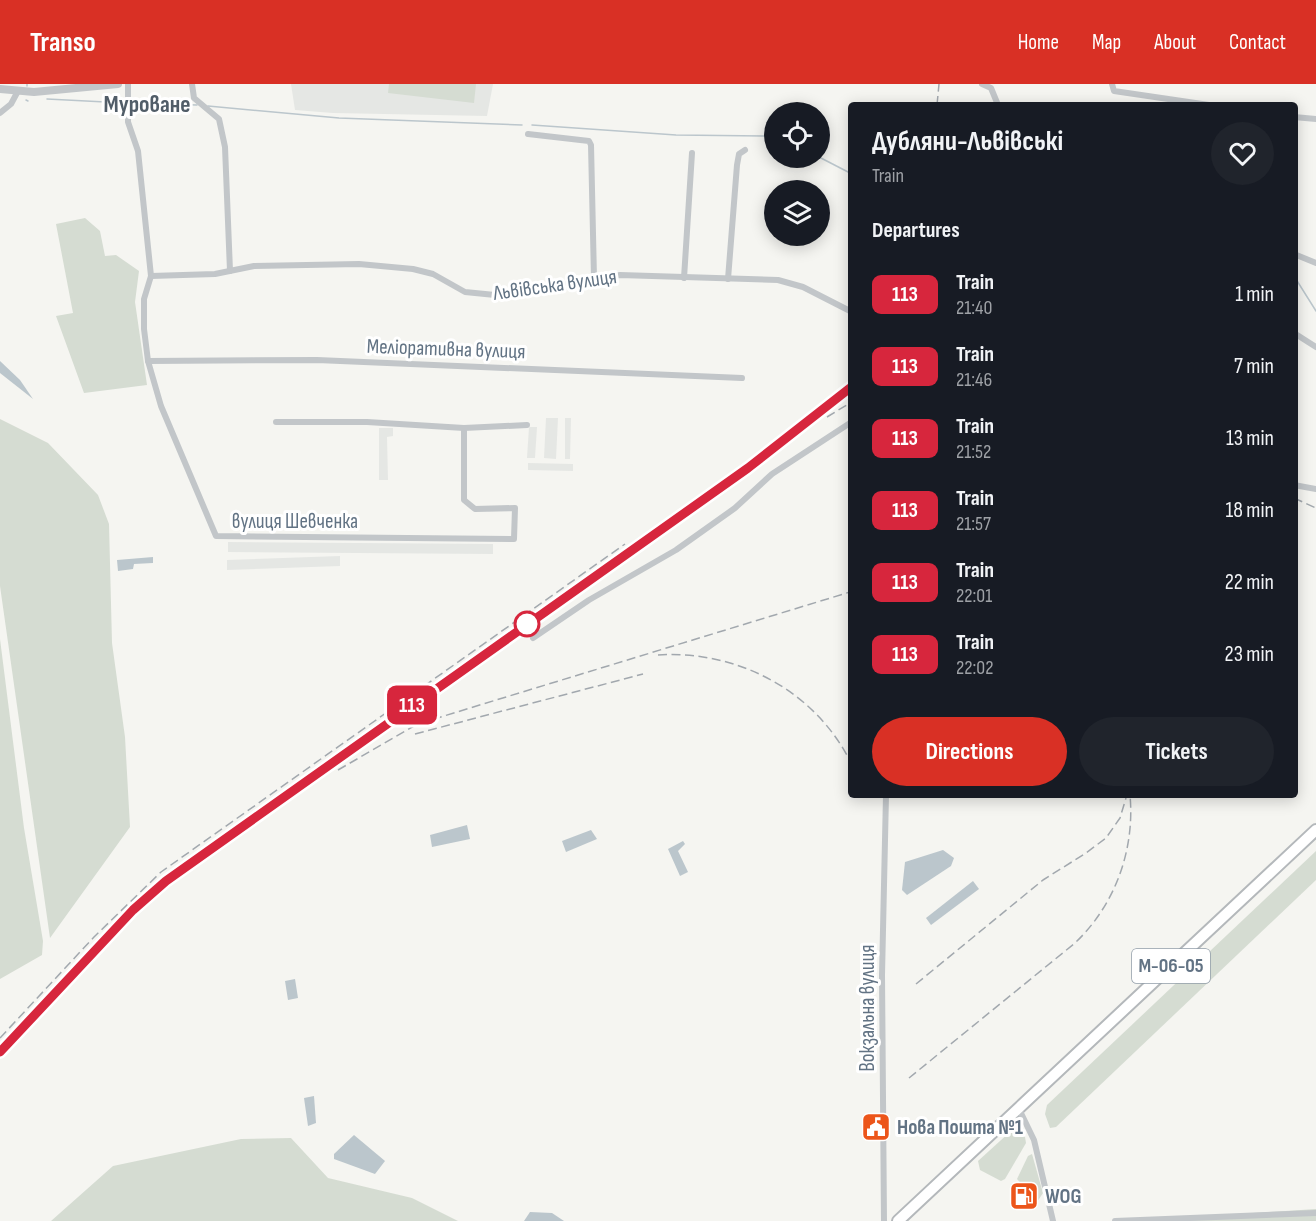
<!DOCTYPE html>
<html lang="en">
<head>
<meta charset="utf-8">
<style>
	:root { --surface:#171b24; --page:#20242c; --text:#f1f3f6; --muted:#9ea1a6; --accent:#d93025 }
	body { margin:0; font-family:"Sofia Sans Condensed",sans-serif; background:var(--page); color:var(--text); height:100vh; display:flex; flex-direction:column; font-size:22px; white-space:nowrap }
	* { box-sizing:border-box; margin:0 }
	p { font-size:20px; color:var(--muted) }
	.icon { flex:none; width:33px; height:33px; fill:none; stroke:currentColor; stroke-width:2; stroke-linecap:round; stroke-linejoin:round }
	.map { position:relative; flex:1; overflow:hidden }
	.drawer { position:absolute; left:848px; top:18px; width:450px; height:696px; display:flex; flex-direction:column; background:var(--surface); border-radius:6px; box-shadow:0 3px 15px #0003 }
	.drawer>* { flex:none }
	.badge { padding:0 12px; border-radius:9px; font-size:21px; line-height:39px }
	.fabs { position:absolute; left:764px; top:18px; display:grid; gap:12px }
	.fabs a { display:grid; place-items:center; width:66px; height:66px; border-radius:50%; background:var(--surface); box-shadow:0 3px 15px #0003; font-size:30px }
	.map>.badge { position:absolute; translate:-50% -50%; box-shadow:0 0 0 3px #fff }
	h2 { padding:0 24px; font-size:22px; line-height:54px }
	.round { display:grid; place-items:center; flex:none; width:63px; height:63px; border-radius:32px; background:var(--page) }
	.head { display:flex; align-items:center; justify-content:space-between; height:102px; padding:0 24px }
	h1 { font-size:28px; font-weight:700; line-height:45px }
	.action { display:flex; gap:12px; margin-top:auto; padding:12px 24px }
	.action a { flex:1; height:69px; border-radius:36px; background:var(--accent); color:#fff; font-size:24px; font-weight:700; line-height:69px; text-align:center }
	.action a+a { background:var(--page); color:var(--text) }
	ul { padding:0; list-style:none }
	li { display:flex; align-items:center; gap:18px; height:72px; padding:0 24px }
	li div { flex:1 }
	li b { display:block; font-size:22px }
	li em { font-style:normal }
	li .badge { min-width:66px; font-weight:700; text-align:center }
	header { display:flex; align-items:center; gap:36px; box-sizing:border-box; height:84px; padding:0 30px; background:var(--accent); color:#fff }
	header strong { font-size:28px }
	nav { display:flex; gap:33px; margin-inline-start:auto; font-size:21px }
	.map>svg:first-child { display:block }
	.built { fill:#e5e7e4 }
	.green { fill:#d5dcd2 }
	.water { fill:#bbc6cc }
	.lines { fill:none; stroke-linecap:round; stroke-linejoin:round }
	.stream { stroke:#bbc6cc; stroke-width:1.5 }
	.trunk-casing { stroke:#b4b8bb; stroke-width:14 }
	.minor { stroke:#c2c6c9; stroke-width:6 }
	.tertiary { stroke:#c2c6c9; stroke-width:8 }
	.trunk { stroke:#fff; stroke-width:10 }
	.rail { stroke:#a2a8ae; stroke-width:1.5; stroke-dasharray:9 4.5; stroke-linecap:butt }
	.line-casing { stroke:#fff; stroke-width:14 }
	.line { stroke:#d7263d; stroke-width:9 }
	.stop-dot { fill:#fff; stroke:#d7263d; stroke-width:3 }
	.labels { text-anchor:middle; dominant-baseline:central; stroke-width:6; stroke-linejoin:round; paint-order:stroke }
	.shield { fill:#fff; stroke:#919da9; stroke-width:1.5 }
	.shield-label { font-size:20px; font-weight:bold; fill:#627384 }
	.street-label { font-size:21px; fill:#627384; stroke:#fff }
	.poi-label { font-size:21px; font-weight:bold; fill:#627384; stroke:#fff; text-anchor:start }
	.quarter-label { font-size:24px; font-weight:bold; fill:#515d68; stroke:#fff }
</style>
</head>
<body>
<header>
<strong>Transo</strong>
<nav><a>Home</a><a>Map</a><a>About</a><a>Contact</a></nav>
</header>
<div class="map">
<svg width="1316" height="1137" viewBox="0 0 1316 1137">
	<rect width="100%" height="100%" fill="#f5f5f1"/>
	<g class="built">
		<polygon points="291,0 493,0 487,32 333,29 295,26"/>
		<polygon points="546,334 558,334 556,375 544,374"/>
		<polygon points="565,334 571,334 570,375 565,375"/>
		<polygon points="529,343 537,343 535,374 527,374"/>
		<polygon points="379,344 393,344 393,352 387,353 388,396 379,396"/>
		<polygon points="528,379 573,380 573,387 528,386"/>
		<polygon points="228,458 493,460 493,470 228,468"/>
		<polygon points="340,472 340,482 227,486 227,476"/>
	</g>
	<g class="green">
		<polygon points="389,0 476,0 474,19 388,9"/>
		<polygon points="85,134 100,147 105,172 116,171 139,187 135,218 147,301 84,309 56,232 73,229 56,140"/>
		<polygon points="0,335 48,359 98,411 109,440 112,559 125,653 130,743 50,854 0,502"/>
		<polygon points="0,555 24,744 43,857 42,871 0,895"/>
		<polygon points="1316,767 1316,796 1056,1043 1050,1044 1045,1030 1047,1021"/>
		<polygon points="1011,1047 1018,1047 1025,1053 1026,1059 1005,1095 1001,1097 980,1086 978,1077"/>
		<polygon points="291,1054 328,1094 412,1114 458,1137 51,1137 113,1082 241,1055"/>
		<polygon points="1032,1070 1043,1109 1037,1118 1017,1095 1028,1072"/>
		<polygon points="1316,1125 1316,1137 1125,1137"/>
	</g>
	<g class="water">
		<polygon points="0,277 20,296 33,315 0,289"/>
		<polygon points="153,473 153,479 134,480 133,485 118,487 117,476"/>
		<polygon points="467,741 470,755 432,763 430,751"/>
		<polygon points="591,746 597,755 566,768 562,757"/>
		<polygon points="683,757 685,760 678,767 688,788 680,792 668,765"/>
		<polygon points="943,766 954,774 951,782 907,811 902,806 905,778"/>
		<polygon points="973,797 979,805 931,841 926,834"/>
		<polygon points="295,895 298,914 288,916 285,897"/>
		<polygon points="314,1012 316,1039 308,1042 304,1014"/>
		<polygon points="354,1051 385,1077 375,1090 334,1075 334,1070"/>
		<polygon points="530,1128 552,1129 564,1137 524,1137"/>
	</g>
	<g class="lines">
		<g class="stream">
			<polyline points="27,2 27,0"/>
			<polyline points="47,15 125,19"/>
			<polyline points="26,16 28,17"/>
			<polyline points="130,19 197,21"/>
			<polyline points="208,22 339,34 522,41"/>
			<polyline points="532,41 676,51 774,52"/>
			<polyline points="819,73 850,89"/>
			<polyline points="1294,192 1316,227"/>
		</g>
		<g class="trunk-casing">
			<polyline id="trunk" points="898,1137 1316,746"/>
		</g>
		<g class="minor">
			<polyline points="128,0 128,38 138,67 151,192 144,215 144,245 148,277 161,322 216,452 514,455 515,424 475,425 464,416 464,344"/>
			<polyline points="192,0 194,14 219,35 225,63 230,187"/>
			<polyline points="982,0 991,4 998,21"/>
			<polyline points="1112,0 1114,7 1209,21"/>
			<polyline points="0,29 11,20 18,7"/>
			<polyline points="1294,33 1316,35"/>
			<polyline points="528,50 589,57 591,61 594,194"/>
			<polyline points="1294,170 1316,179"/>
			<polyline points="151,192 215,190 254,182 359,180 413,185 433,190 465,208 505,212 534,205 620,191 778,196 803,203 850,227"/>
			<polyline points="684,194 692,69"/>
			<polyline points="728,195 737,81 739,70 745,66"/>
			<polyline points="1294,249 1316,263"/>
			<polyline points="148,277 317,276 742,294"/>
			<polyline points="276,338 367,338 464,344 527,341"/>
			<polyline points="1294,401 1316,405"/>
			<polyline points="533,554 589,516 676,466 735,424 772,390 850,339"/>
			<polyline points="1019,1025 1034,1056 1053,1137"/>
			<polyline points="884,1137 882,891 886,711"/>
			<polyline points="1115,1137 1316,1129"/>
		</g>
		<polyline class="tertiary" points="0,5 34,8 118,0"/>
		<use href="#trunk" class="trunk"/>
		<g class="rail">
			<polyline points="937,21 939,0"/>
			<polyline points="827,333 850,319"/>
			<polyline points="1294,414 1316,424"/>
			<path d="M658 571C737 566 814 606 850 677"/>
			<polyline points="415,650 643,590"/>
			<polyline points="338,686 414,642 434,635 850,508"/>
			<polyline points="916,900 1043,796 1086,769 1106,754 1120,734 1126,714"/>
			<polyline points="0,954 94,853 161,788 625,460"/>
			<polyline points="0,968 133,826 167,797 748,384 850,304"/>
			<path d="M909 994 1075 859C1115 821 1135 766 1130 711"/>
		</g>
	</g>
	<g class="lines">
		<g class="line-casing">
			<polyline id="line" points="0,968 133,826 166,797 748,384 850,304"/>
		</g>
		<use href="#line" class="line"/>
	</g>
	<defs>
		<g id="civic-square" transform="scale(1.5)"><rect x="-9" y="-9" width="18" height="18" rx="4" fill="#ec551a" stroke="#fff"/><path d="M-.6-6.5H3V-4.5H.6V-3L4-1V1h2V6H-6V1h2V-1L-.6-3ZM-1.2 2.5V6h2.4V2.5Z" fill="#fff"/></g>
		<g id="fuel-square" transform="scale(1.5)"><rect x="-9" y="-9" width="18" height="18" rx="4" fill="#ec551a" stroke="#fff"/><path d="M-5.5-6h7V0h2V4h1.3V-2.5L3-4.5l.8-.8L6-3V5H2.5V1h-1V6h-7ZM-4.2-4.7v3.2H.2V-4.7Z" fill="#fff"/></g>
	</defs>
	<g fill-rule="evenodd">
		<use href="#civic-square" x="876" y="1043"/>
		<use href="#fuel-square" x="1024" y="1112"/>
	</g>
	<circle class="stop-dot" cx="527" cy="540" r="12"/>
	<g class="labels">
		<rect class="shield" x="1132" y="865" width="78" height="34" rx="4.5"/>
		<g class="shield-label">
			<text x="1171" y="882">М-06-05</text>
		</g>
		<g class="street-label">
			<text transform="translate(555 201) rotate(-8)">Львівська вулиця</text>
			<text transform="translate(446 265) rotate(2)">Меліоративна вулиця</text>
			<text x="295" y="437">вулиця Шевченка</text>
			<text transform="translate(867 924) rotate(-90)">Вокзальна вулиця</text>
		</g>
		<g class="poi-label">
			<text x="897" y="1043">Нова Пошта №1</text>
			<text x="1045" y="1112">WOG</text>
		</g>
		<g class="quarter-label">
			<text x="147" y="20">Муроване</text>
		</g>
	</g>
</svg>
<div class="fabs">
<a><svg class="icon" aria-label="locate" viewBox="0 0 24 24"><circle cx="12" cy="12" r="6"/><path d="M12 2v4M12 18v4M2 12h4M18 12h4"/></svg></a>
<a><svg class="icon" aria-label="layers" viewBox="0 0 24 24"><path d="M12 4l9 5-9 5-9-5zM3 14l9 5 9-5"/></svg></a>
</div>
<b class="badge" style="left:412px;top:621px;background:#d7263d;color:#fff">113</b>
<section class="drawer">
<div class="head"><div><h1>Дубляни-Львівські</h1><p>Train</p></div><a class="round"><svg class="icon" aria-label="heart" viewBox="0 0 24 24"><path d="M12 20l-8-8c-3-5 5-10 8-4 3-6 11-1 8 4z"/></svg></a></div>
<h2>Departures</h2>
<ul>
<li><span class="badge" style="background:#d7263d;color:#fff">113</span><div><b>Train</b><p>21:40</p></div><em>1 min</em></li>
<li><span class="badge" style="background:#d7263d;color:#fff">113</span><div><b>Train</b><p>21:46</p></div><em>7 min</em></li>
<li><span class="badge" style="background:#d7263d;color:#fff">113</span><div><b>Train</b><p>21:52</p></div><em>13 min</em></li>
<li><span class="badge" style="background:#d7263d;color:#fff">113</span><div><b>Train</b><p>21:57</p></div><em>18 min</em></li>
<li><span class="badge" style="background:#d7263d;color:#fff">113</span><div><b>Train</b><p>22:01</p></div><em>22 min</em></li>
<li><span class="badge" style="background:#d7263d;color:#fff">113</span><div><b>Train</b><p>22:02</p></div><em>23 min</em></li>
</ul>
<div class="action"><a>Directions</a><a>Tickets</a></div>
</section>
</div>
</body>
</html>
